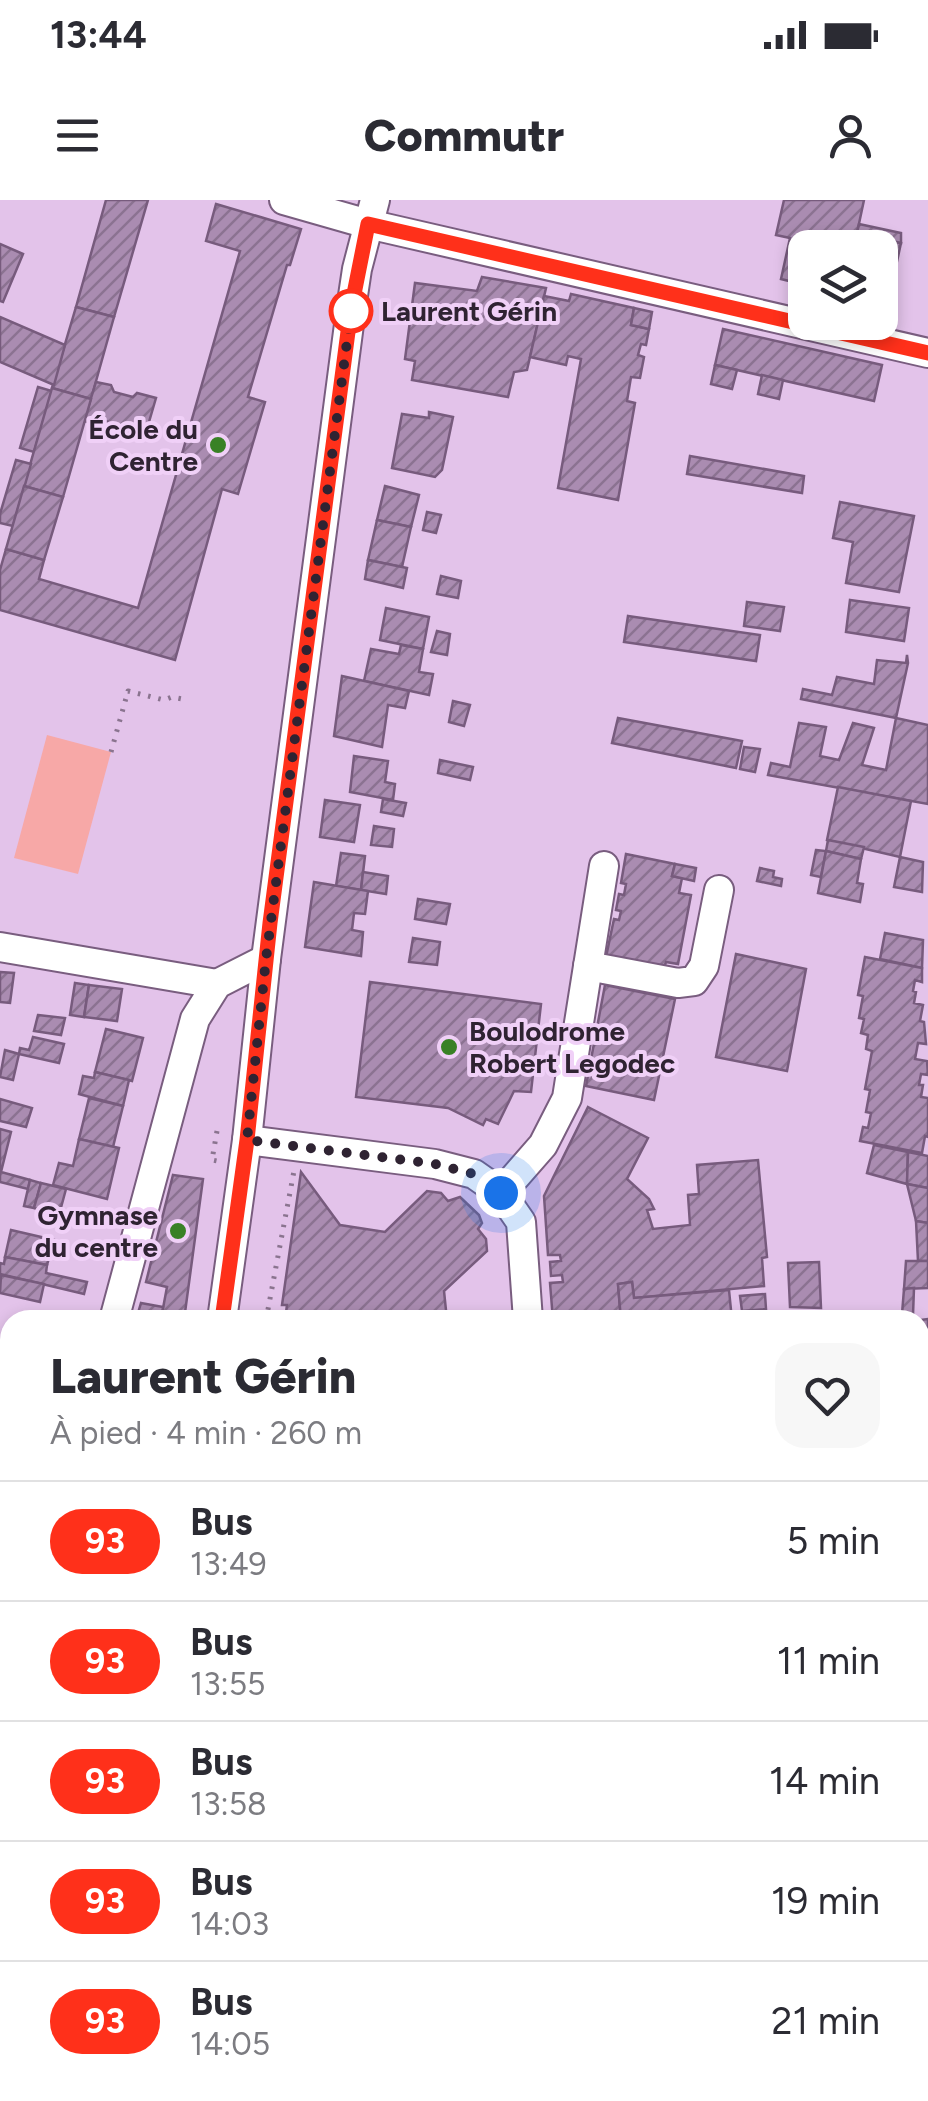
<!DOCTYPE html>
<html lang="fr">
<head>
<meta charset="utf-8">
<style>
	:root { --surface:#fff; --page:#f7f7f7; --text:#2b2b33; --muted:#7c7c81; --line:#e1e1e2 }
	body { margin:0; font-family:Figtree,sans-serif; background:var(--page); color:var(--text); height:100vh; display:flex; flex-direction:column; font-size:38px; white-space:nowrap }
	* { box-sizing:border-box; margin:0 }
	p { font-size:32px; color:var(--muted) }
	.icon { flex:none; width:55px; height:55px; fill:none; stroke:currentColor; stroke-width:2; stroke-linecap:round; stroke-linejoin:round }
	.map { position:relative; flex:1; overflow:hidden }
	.sheet { position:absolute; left:0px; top:1110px; width:930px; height:792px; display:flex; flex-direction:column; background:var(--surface); border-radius:30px 30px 0 0; box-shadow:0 5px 15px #0003 }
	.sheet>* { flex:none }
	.badge { padding:0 20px; border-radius:32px; font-size:35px; line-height:65px }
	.buttons { position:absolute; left:788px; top:30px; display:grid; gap:20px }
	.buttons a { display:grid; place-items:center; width:110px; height:110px; border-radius:20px; background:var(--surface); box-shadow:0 5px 15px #0003; font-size:50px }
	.you { position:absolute; width:50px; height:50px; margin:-25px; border:8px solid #fff; border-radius:50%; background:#1a73e8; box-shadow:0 0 0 15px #1a73e833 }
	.map>.badge { position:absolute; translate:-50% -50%; box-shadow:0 0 0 5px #fff }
	.round { display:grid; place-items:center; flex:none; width:105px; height:105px; border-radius:30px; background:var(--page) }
	.summary { display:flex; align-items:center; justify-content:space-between; height:170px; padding:0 50px }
	h1 { font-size:48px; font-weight:800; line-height:75px }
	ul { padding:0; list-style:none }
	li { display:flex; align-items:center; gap:30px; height:120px; padding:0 50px; border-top:2px solid var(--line) }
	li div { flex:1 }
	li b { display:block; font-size:38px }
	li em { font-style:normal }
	li .badge { min-width:110px; font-weight:700; text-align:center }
	.status { display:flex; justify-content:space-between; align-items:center; height:70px; padding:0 50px; background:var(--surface); direction:ltr }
	.status svg { height:28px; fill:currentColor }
	header { display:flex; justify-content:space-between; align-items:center; height:130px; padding:0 50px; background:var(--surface); font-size:45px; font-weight:800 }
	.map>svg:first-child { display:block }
	.pitch { fill:#f7a8a7 }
	.building { fill:url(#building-hatch); stroke:#775b7d; stroke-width:2.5 }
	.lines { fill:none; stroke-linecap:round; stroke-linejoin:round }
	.minor-casing { stroke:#795d7f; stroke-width:32 }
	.path { stroke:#8a748f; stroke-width:5; stroke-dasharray:2.5 8; stroke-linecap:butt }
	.minor { stroke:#fff; stroke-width:28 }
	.line-casing { stroke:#fff; stroke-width:22 }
	.line { stroke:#ff301a; stroke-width:15 }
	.walk { stroke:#2f2332; stroke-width:10; stroke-dasharray:0 18 }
	.stop-dot { fill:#fff; stroke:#ff301a; stroke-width:5 }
	.poi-dot { fill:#398126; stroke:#f0d0f7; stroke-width:4 }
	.labels { text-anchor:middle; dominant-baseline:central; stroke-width:8; stroke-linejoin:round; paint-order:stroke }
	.stop-label { font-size:28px; font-weight:bold; fill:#2f2332; stroke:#f0d0f7; text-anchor:start }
	.poi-label { font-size:28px; font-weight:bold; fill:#2f2332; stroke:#f0d0f7; text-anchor:end }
</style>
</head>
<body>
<div class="status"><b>13:44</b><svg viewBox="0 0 49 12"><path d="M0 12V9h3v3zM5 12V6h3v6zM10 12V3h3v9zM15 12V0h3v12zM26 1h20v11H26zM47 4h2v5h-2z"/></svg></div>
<header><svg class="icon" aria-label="menu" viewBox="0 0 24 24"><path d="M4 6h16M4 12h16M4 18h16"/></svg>Commutr<svg class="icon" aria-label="person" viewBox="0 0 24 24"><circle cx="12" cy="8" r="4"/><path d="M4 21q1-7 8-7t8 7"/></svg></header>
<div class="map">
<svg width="928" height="1901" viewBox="0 0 928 1901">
	<defs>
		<pattern id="building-hatch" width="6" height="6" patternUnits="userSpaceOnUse" patternTransform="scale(2.5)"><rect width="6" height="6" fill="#aa8cb1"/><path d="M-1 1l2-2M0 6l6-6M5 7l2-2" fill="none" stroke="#8b7291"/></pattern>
	</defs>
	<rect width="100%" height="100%" fill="#e3c3ea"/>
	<polygon class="pitch" points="47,535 111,552 78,674 14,658"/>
	<g class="building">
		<polygon points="106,0 148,0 114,117 76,107"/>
		<polygon points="784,0 864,0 857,33 901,43 888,103 880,101 880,48 805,48 805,93 791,90 793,82 781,79 790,38 776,35"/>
		<polygon points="216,4 301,29 290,65 287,65 248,197 265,202 238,294 222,289 175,460 0,410 0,370 6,349 44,360 39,379 138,408 240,51 206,41"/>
		<polygon points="859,24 901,33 901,43 857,33"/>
		<polygon points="0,44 23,54 3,102 0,101"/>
		<polygon points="482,77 546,88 527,170 514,172 508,197 412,180 415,161 405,159 415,83 477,91"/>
		<polygon points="571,94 634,108 631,125 649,129 646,145 641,144 638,155 644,157 640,178 631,177 627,201 635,203 618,300 558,288 581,159 568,156 566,165 530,157 544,96 569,101"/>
		<polygon points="76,107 114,117 91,199 52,188"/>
		<polygon points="634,108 652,112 649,129 631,125"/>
		<polygon points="0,117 65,145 54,185 0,162"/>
		<polygon points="723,129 882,165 874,201 715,165"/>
		<polygon points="715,165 737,170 732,189 711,184"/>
		<polygon points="762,175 783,180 779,199 758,194"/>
		<polygon points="96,182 111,185 114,192 133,197 137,193 156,198 144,239 126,234 123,226 105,221 100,226 84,221"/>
		<polygon points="38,187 52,191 34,252 20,248"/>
		<polygon points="52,188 91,199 63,297 24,286"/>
		<polygon points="429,212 453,217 442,270 435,277 392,268 402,214 429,218"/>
		<polygon points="690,256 804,276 802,293 687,274"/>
		<polygon points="16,260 31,264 13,326 0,323 0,314"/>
		<polygon points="24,286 63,297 44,360 6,349"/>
		<polygon points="385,286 419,295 411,327 377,320"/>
		<polygon points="840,302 914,316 899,392 846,383 853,342 833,338"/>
		<polygon points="427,312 441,315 436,333 423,330"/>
		<polygon points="377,320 411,327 402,367 368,360"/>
		<polygon points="368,360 407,368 403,388 365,379"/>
		<polygon points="441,376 461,381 458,398 437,394"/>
		<polygon points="850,400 909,408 904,441 846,432"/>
		<polygon points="747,402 784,407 780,431 744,426"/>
		<polygon points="386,408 429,417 423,449 380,440"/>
		<polygon points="628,416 760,435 756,461 624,442"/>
		<polygon points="437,431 450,434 447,455 431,452"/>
		<polygon points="401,445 423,449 419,472 433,474 429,495 364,481 371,449 399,454"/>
		<polygon points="907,455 908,463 896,518 801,499 803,489 832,495 837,477 874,484 877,460 906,463"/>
		<polygon points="342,476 409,491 405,508 388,505 382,547 334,536"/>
		<polygon points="453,501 470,505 464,526 449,522"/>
		<polygon points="618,518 742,541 736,568 612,543"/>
		<polygon points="896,518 928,525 928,604 768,575 771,563 790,567 799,523 826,527 820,556 839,560 853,523 874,528 862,565 886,570"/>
		<polygon points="744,547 760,549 755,572 740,569"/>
		<polygon points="354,556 388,561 385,582 395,584 393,600 350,592"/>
		<polygon points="440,560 473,567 470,580 438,573"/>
		<polygon points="838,587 911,601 900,657 827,640"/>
		<polygon points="383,599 406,603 403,616 381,612"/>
		<polygon points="325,600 360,605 354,642 320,637"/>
		<polygon points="374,626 394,629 392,647 371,645"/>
		<polygon points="828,640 864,647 861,659 826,651"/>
		<polygon points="816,650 826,651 821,677 811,675"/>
		<polygon points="826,651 861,659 857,683 863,684 860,702 818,693"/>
		<polygon points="341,653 365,656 361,690 336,686"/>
		<polygon points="626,654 675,664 672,676 682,678 679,693 691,695 678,764 666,762 664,768 606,757 614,719 619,720 621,711 616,710 619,694 624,695 626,684 621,683"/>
		<polygon points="900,657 923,662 922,692 894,687"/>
		<polygon points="675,664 696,668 694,681 672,676"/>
		<polygon points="760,668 774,671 773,677 782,679 781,686 757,681"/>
		<polygon points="363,672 388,676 386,694 361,690"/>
		<polygon points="314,682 368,691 365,714 354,713 352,730 363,732 361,756 305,747"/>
		<polygon points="418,699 450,704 446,724 415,719"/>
		<polygon points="885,733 923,740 922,768 880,759"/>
		<polygon points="413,738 440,742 437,765 409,762"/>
		<polygon points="736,754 806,769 787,871 716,857"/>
		<polygon points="865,757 922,768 922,782 915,780 913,791 916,792 914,803 923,805 920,821 924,822 926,844 918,843 915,859 927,861 928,875 921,874 919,885 923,885 921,897 928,898 928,937 925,936 922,953 860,941 863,927 868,928 871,913 866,912 870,890 865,889 872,851 866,849 868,835 861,833 864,819 859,818 863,796 858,795"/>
		<polygon points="0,772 14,773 10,803 0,802"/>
		<polygon points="370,782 541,804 531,892 514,891 498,924 486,919 483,925 448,908 356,897"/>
		<polygon points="75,783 89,785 84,817 70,815"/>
		<polygon points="89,785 122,789 117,821 84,817"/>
		<polygon points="605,785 675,799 654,900 586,886"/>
		<polygon points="38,815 65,818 61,835 34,831"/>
		<polygon points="106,829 143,838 132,881 95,872"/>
		<polygon points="33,837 64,844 59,863 19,854 20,848 29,850"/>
		<polygon points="5,850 19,854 13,880 0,877"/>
		<polygon points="95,872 129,880 123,906 79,894 83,876 94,878"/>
		<polygon points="89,898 123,906 113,947 79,939"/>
		<polygon points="0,899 32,908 26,927 0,921"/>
		<polygon points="588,907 648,938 627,979 649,999 654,1009 647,1010 653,1029 690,1025 688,995 699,994 697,965 758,960 767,1057 762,1058 764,1086 634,1098 632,1082 618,1084 621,1120 553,1120 550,1083 563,1082 562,1075 551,1076 550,1062 561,1061 560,1055 548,1055 544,996"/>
		<polygon points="0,929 11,932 1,972 30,980 28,989 0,982"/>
		<polygon points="79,939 119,948 107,999 53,985 59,963 73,966"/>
		<polygon points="874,945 908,952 907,984 867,973"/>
		<polygon points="908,952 928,956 928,988 907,984"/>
		<polygon points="301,972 340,1025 385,1032 427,991 441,993 448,1001 460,997 479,1015 482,1023 478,1029 486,1039 487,1051 444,1091 447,1120 285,1120 287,1105 282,1105"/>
		<polygon points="173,975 203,979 184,1120 136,1120 138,1113 161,1119 167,1087 146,1082"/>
		<polygon points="30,980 41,983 34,1008 24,1006"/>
		<polygon points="41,983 66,989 59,1015 34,1008"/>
		<polygon points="907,984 928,988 928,1023 916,1021"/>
		<polygon points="916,1021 928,1023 928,1061 918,1061"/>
		<polygon points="11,1030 54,1040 47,1065 5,1057"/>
		<polygon points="5,1057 47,1065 46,1073 87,1082 84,1094 0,1074 0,1063 4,1064"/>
		<polygon points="906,1061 928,1061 928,1088 904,1089"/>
		<polygon points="819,1062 821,1108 790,1107 788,1063"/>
		<polygon points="1,1075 44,1084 40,1102 0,1093"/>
		<polygon points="632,1082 634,1098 729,1090 732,1120 621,1120 618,1084"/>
		<polygon points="914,1088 913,1115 902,1114 904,1089"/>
		<polygon points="765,1094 766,1109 742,1111 740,1096"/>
		<polygon points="141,1103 163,1107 161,1119 138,1113"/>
		<polygon points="928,1119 928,1179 920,1179 920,1120"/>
		<polygon points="7,1158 10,1159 10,1193 0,1191 4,1174 0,1173 0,1160 7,1162"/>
		<polygon points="10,1434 10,1470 2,1467 0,1473 0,1445 5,1447"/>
		<polygon points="920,1463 928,1463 928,1581 920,1580"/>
		<polygon points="0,1495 10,1499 10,1546 0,1542"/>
		<polygon points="0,1599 10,1600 10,1625 6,1635 0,1633"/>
		<polygon points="920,1858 928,1858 928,1901 628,1901 629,1892 920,1892"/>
		<polygon points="351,1892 429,1892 429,1901 351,1898"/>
	</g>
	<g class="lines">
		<g class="minor-casing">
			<g id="minor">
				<polyline points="284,0 368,24 928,153"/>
				<polyline points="0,747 217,784"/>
				<polyline points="588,766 678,783 694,781 704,766 719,690"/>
				<polyline points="247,940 435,964 474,974 501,993 521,1022 528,1120"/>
				<polyline points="501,993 543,945 567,898 604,666"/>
				<polyline points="114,1120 195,819 217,784 266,759"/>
				<polyline points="222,1120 247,940 266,759 351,109 357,69 375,0"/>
				<polyline points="920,1206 928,1206"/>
				<polyline points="0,1260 10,1261"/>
				<polyline points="0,1752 10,1727"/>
			</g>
		</g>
		<g class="path">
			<polyline points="111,552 128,491 164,500 172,497 187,500"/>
			<polyline points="217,931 212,960 217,961"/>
			<polyline points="266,1120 294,971"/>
		</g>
		<use href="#minor" class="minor"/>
	</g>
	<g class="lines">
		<g class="line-casing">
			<polyline id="line" points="222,1120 247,940 270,723 351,109 368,24 928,153"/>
		</g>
		<use href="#line" class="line"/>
		<polyline class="walk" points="351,111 266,759 247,940 435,964 474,974 501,993"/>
	</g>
	<circle class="stop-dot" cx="351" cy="111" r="20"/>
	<g class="poi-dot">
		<circle cx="218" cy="245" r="10"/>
		<circle cx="449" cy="847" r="10"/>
		<circle cx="178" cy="1031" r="10"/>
	</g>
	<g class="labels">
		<g class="stop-label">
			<text x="381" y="111">Laurent Gérin</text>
		</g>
		<g class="poi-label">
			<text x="198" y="229">École du<tspan x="198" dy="32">Centre</tspan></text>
			<text x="469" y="831" text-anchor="start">Boulodrome<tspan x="469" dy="32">Robert Legodec</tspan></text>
			<text x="158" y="1015">Gymnase<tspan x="158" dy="32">du centre</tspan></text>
		</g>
	</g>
</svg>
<div class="buttons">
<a><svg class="icon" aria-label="layers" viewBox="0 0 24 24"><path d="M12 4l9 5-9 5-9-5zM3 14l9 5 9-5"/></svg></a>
</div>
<div class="you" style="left:501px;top:993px"></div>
<section class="sheet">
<div class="summary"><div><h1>Laurent Gérin</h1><p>À pied · 4 min · 260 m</p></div><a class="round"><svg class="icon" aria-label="heart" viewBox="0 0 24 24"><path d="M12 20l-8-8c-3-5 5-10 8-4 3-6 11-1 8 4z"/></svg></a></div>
<ul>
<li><span class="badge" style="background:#ff301a;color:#fff">93</span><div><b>Bus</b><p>13:49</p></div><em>5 min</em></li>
<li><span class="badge" style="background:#ff301a;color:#fff">93</span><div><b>Bus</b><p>13:55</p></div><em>11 min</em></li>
<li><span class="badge" style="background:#ff301a;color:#fff">93</span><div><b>Bus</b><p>13:58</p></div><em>14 min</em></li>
<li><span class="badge" style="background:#ff301a;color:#fff">93</span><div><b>Bus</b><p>14:03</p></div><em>19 min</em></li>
<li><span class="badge" style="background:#ff301a;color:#fff">93</span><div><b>Bus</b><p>14:05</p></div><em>21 min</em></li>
</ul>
</section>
</div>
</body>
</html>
